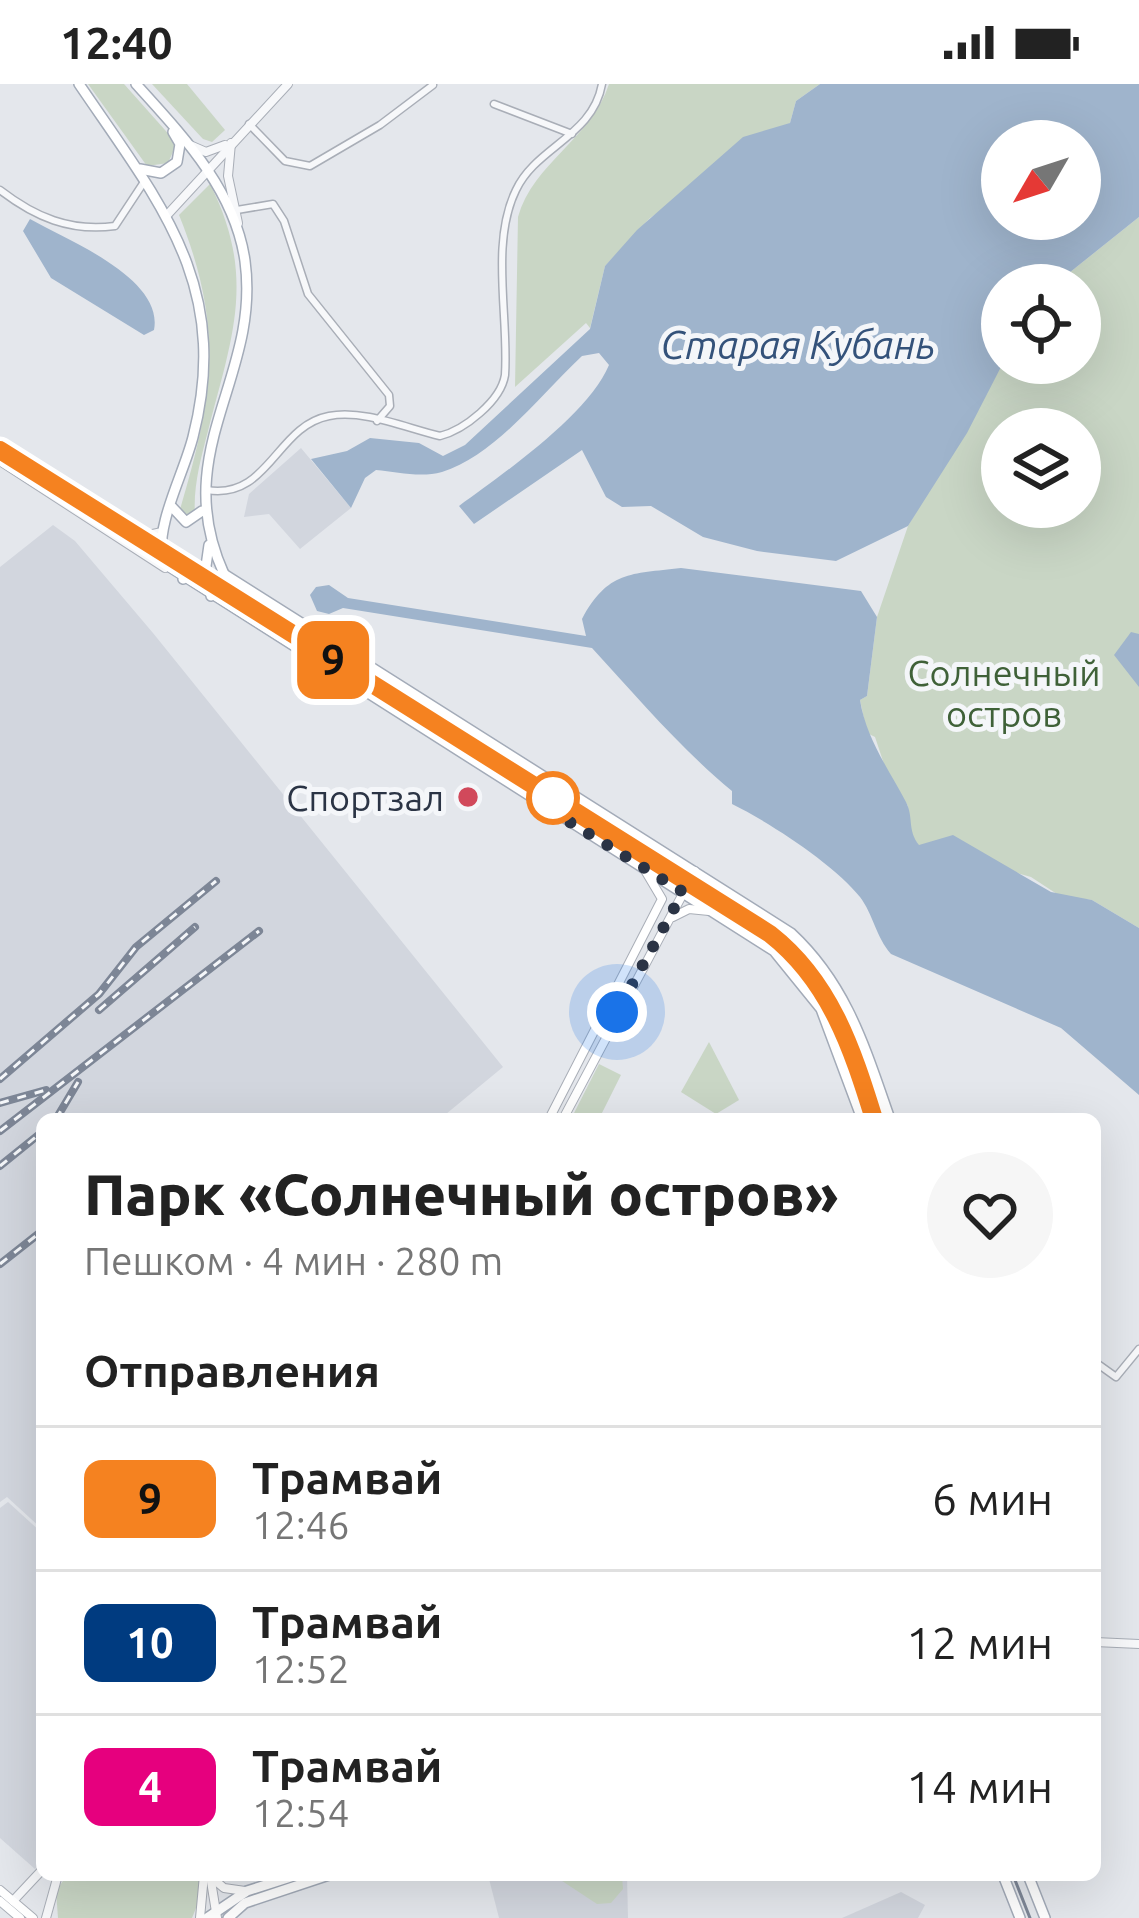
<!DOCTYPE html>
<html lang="ru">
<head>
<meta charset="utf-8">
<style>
	:root { --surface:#fff; --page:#f6f6f6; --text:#222; --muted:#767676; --line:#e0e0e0 }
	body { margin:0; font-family:Ubuntu,sans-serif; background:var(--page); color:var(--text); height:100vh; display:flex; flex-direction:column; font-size:45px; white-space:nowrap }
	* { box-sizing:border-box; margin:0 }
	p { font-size:39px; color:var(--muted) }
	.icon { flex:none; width:66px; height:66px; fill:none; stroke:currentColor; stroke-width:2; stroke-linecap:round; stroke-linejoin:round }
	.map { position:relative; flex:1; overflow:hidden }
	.sheet { position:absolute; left:36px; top:1029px; width:1065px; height:768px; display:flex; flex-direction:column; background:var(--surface); border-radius:18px; box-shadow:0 12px 48px #0002 }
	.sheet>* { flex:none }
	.badge { padding:0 24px; border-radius:18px; font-size:42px; line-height:78px }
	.needle { width:78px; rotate:231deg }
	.controls { position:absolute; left:981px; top:36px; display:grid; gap:24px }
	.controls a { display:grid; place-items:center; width:120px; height:120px; border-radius:50%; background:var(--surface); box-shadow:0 12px 48px #0002; font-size:60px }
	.you { position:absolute; width:60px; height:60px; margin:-30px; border:9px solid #fff; border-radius:50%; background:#1a73e8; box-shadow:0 0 0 18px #1a73e833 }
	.map>.badge { position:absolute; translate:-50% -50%; box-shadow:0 0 0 6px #fff }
	h2 { padding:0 48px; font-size:45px; line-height:108px }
	.round { display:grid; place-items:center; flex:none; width:126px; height:126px; border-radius:63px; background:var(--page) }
	.head { display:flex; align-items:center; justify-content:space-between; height:204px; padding:0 48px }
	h1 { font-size:57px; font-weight:800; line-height:90px }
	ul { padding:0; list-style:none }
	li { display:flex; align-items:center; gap:36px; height:144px; padding:0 48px; border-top:3px solid var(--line) }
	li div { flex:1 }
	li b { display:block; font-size:45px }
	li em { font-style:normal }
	li .badge { min-width:132px; font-weight:700; text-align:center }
	.status { display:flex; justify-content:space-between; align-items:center; height:84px; padding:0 60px; background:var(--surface); direction:ltr }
	.status svg { height:33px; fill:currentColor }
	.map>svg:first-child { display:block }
	.built { fill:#d2d6de }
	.green { fill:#c9d6c5; fill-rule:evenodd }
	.water { fill:#9fb4cc; fill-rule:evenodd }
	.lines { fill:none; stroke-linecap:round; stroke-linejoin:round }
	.minor-casing { stroke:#a9aeb7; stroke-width:9 }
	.tertiary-casing { stroke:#a9aeb7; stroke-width:10 }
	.secondary-casing { stroke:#a9aeb7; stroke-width:10 }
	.primary-casing { stroke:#a3abb8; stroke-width:12 }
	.minor { stroke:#f7f8fa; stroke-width:6 }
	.tertiary { stroke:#f7f8fa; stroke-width:8 }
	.secondary { stroke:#fff; stroke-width:8 }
	.primary { stroke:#fff; stroke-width:9 }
	.tram { stroke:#7d8696; stroke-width:3 }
	.rail-casing { stroke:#7d8696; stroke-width:8 }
	.rail { stroke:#f4f6f9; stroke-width:3; stroke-dasharray:9; stroke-linecap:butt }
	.line-casing { stroke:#fff; stroke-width:27 }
	.line { stroke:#f58220; stroke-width:18 }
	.walk { stroke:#2b3445; stroke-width:12; stroke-dasharray:0 21.6 }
	.poi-dot { fill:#d1495b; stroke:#f4f6f9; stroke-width:4.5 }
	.stop-dot { fill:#fff; stroke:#f58220; stroke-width:6 }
	.labels { text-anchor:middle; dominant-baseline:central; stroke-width:10; stroke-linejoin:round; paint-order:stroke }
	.park-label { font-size:36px; fill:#3f6138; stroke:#f4f6f9 }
	.poi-label { font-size:36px; fill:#2b3445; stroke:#f4f6f9; text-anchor:end }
	.water-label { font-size:39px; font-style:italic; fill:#34527a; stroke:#f4f6f9 }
</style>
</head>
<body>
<div class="status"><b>12:40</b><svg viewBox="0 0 49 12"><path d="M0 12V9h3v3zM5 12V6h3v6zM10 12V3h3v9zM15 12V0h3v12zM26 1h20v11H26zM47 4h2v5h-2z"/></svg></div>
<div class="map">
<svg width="1139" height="1834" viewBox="0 0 1139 1834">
	<rect width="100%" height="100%" fill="#e4e7ec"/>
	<g class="built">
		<polygon points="301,364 351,424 300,465 269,430 244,433 249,410"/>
		<polygon points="53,441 75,457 153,549 503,983 440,1035 42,1035 42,1445 7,1413 0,1418 0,483"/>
		<polygon points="8,1418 42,1449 42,1777 35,1785 0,1754 0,1424"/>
		<polygon points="488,1791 627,1791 628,1834 499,1834"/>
		<polygon points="901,1808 925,1821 918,1834 842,1834"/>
	</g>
	<g class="green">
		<polygon points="88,0 124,0 173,55 176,61 168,79 147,82"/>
		<polygon points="152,0 187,0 225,46 212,58 203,55"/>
		<path d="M609 0H820L796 17 790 39 650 134 605 182 590 244 586 239 515 303 518 133C533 79 592 54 609 0Z"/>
		<path d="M210 100C257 193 232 253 208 347 201 374 193 402 195 431L179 429C213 314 225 245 179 131Z"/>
		<path d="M1139 133V844L1092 816 1060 812 1031 793 919 762 909 748 908 722 888 692 875 653 867 649 860 616 867 612 877 533 908 442 1003 279H1080V201H1054ZM1002 345H1080V423H1002Z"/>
		<polygon points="709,958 739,1016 716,1030 681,1008"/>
		<polygon points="599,980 621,991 599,1035 571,1035"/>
		<polygon points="67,1791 199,1791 200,1814 192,1834 58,1834 56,1807"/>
		<polygon points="553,1791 622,1791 623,1805 611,1819 597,1820"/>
	</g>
	<g class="water">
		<path d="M820 0H1139V133L1054 201H1002L1003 279 967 349 908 442 836 477 757 467 703 453 651 422 622 423 606 413 582 366 474 440 459 422C504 389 588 331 609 281L599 269 582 272C542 309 495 372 442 388 421 394 397 388 376 386L365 394 351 424 311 375 347 367 370 354 419 359 443 372 465 361 590 245 605 182 637 146 743 53 790 39 796 17ZM1002 57H1080V135H1002Z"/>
		<path d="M30 135C67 156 164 194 154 246L144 251 51 194 23 147Z"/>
		<path d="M681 484 861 507 877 533 867 612 860 616C866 654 888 684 906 718 914 734 907 746 919 761L953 751 1051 808 1092 816 1139 844V1011L1061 944 891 870C876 853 873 830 860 813 835 781 769 738 732 720V707C680 664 639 615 592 564L343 524 329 530 317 527 310 511 316 503 329 501 348 514 586 552 582 535C608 487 630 490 681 484Z"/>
		<polygon points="1131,548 1139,550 1139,603 1114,571"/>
	</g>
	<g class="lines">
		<g class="minor-casing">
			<g id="minor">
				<polyline points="494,20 572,50"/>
				<polyline points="249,40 285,77 310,82 380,41 433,1"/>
				<path d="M0 106C35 133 70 148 115 142L144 98"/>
				<polyline points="237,126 273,120 284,137 308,210 389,311 390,322 377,337"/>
				<path d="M207 406C269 416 276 342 329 332 363 325 406 344 440 352 464 346 501 317 505 291 509 233 490 159 516 106 536 63 593 52 602 0"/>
				<polyline points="1095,1278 1116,1293 1139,1265"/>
			</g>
		</g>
		<g class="tertiary-casing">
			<g id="tertiary">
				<polyline points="231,59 228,92 238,139"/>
				<polyline points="190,61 206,68 225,61"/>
				<polyline points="168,130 288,0"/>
				<polyline points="0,377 165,484"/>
				<polyline points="125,456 162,448"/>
				<polyline points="1095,1558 1139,1560"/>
				<polyline points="13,1817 42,1786"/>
				<polyline points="46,1834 58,1791"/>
			</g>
		</g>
		<g class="secondary-casing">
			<g id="secondary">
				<polyline points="673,833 689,825 709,827"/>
				<polyline points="549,1035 662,815 646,788"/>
				<polyline points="563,1035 695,787"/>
				<polyline points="210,1791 217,1834"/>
				<polyline points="211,1793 224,1804 245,1807"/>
				<polyline points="0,1806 33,1834"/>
				<polyline points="0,1817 20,1834"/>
				<polyline points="200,1834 204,1791"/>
			</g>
		</g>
		<g class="primary-casing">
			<g id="primary">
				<path d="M79 0C159 118 232 201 193 353 183 392 156 438 162 478L774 867 821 925 862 1035"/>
				<path d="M136 0C182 51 235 106 245 177 261 294 168 367 224 490"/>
				<polyline points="140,85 161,89 177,78 180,60 173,48"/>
				<polyline points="172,423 186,438 202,427"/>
				<path d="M224 490 791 849C847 901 865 964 890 1035"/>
				<polyline points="183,495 206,482 209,461"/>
				<polyline points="211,512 209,494 224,490"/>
				<polyline points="1003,1791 1020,1834"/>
				<polyline points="1028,1791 1045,1834"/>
				<polyline points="207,1834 247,1807 297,1791"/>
				<polyline points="228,1834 245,1819 329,1791"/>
			</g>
		</g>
		<use href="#minor" class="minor"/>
		<use href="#tertiary" class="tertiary"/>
		<use href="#secondary" class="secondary"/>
		<use href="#primary" class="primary"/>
		<g class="tram">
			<path d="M0 362 780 853C837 901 857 967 878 1035"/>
			<polyline points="1013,1791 1030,1834"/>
		</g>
		<g class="rail-casing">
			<g id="rail">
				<polyline points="99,926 195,843"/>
				<polyline points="0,995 99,910 136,863 216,797"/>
				<polyline points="0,1019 46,1006"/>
				<polyline points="56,1035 78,998"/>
				<polyline points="0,1047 259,847"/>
				<polyline points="0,1082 42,1048"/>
				<polyline points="0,1180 42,1147"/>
			</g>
		</g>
		<use href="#rail" class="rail"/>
	</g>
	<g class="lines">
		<g class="line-casing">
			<path id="line" d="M0 366 770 850C830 897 852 964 874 1035"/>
		</g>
		<use href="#line" class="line"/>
		<polyline class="walk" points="553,714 544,722 683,808 617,928"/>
	</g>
	<circle class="poi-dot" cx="468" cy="713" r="12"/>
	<circle class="stop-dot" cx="553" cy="714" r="24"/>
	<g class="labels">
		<g class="park-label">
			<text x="1004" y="588">Солнечный<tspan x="1004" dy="41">остров</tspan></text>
		</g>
		<g class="poi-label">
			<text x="444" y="713">Спортзал</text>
		</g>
		<g class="water-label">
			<text x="798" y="260">Старая Кубань</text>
		</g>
	</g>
</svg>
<div class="controls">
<a><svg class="needle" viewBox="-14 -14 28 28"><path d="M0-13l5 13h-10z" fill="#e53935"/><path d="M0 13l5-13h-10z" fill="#767676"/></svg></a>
<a><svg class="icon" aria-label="locate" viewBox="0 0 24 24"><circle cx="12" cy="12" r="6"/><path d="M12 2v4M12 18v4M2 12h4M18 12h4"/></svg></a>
<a><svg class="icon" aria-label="layers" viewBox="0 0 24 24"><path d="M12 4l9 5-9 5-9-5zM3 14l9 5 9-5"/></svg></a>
</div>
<div class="you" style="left:617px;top:928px"></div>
<b class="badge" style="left:333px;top:576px;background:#f58220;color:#111">9</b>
<section class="sheet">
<div class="head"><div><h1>Парк «Солнечный остров»</h1><p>Пешком · 4 мин · 280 m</p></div><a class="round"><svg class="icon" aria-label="heart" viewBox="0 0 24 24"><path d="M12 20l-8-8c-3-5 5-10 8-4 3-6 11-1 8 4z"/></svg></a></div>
<h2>Отправления</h2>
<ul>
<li><span class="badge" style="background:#f58220;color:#111">9</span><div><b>Трамвай</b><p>12:46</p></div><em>6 мин</em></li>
<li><span class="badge" style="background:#003b80;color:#fff">10</span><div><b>Трамвай</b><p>12:52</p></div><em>12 мин</em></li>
<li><span class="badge" style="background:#e6007e;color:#fff">4</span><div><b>Трамвай</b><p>12:54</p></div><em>14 мин</em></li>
</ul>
</section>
</div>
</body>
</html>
